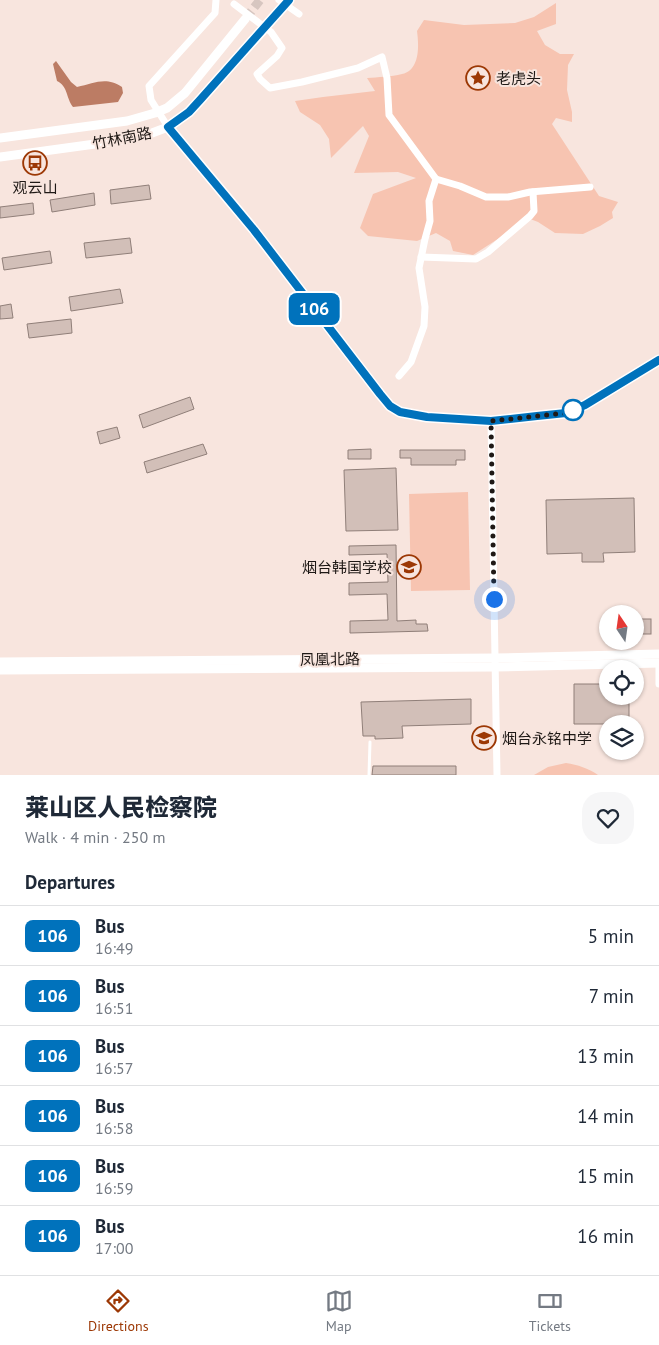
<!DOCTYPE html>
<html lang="en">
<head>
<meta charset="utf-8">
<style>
	:root { --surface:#fff; --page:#f6f6f7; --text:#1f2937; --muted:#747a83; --line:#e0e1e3; --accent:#9c3805 }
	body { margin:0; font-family:"PT Sans","Noto Sans SC",sans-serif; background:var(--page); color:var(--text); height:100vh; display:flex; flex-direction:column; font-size:19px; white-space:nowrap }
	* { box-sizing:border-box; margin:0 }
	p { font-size:16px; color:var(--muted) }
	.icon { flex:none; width:28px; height:28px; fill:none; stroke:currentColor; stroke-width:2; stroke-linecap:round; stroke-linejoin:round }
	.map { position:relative; height:775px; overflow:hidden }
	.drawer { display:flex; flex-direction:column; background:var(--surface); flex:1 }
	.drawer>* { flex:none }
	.badge { padding:0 10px; border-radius:8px; font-size:18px; line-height:32px }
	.needle { width:32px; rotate:347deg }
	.fabs { position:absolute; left:599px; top:605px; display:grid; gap:10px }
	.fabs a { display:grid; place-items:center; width:45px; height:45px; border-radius:50%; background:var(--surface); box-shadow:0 1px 4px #0004; font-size:25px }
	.you { position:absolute; width:25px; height:25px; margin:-12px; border:4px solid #fff; border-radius:50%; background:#1a73e8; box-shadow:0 0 0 8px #1a73e833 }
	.map>.badge { position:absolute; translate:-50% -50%; box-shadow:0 0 0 2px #fff }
	h2 { padding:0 25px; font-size:19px; line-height:45px }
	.round { display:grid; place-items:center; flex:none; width:52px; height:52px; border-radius:20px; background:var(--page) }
	.overview { display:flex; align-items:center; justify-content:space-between; height:85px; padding:0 25px }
	h1 { font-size:24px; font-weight:800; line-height:38px }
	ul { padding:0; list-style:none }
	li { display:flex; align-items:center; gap:15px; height:60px; padding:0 25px; border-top:1px solid var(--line) }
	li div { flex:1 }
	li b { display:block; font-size:19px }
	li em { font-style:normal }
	li .badge { min-width:55px; font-weight:700; text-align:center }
	.dock { display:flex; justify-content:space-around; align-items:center; height:70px; border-top:1px solid var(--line); background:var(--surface); font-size:14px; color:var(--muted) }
	.dock a { display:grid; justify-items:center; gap:2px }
	.dock .selected { color:var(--accent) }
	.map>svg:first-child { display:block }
	.green { fill:#f7c4b1 }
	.water { fill:#bc7c64 }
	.building { fill:#d2bfb8; stroke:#907f79 }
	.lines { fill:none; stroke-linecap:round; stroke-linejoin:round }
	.tertiary-tunnel { stroke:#d7c6c0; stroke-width:9; stroke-dasharray:9 4.5; stroke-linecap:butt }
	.service { stroke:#fff; stroke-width:3 }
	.minor { stroke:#fff; stroke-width:7 }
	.tertiary { stroke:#fff; stroke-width:9 }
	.line-casing { stroke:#fff; stroke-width:11 }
	.line { stroke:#0072bc; stroke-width:8 }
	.walk { stroke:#1f1916; stroke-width:5; stroke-dasharray:0 9 }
	.stop-dot { fill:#fff; stroke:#0072bc; stroke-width:2.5 }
	.labels { text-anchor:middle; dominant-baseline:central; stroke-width:4; stroke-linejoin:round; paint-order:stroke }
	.poi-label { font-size:15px; fill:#1f1916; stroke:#f8e5de; text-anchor:start }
	.street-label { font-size:15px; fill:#1f1916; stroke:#f8e5de }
</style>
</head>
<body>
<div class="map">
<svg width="659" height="775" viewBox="0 0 659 775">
	<rect width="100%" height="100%" fill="#f8e5de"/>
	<g class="green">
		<path d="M556 3V24L537 31 545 45 560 54H574L568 65 567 90 572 112V122L556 118 552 124 599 196 618 202 612 212 613 218 600 226 583 234 555 233 538 222 525 217 504 235 473 255 453 251 450 241 436 233 417 241 368 236 360 228 373 194 416 178 398 172 354 173 369 136 363 126 331 158 329 139 320 125 300 112 295 101 323 97 375 91 367 78C378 77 391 77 402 74 420 70 419 46 417 31L424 20 464 25 515 23 534 17Z"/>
		<polygon points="468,492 470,590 411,591 409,494"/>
		<path d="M566 763C578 765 588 768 598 775H534L548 767Z"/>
	</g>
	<path class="water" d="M56 61 71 82 77 87C94 84 105 76 122 87L123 93 118 102 73 107C66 98 68 86 57 81L53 64Z"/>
	<g class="building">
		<polygon points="149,185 151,199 111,204 110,190"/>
		<polygon points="94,193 95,205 52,212 50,200"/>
		<polygon points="33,203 34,214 0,218 0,207"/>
		<polygon points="130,238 132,253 86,258 84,243"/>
		<polygon points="50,251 52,263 4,270 2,258"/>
		<polygon points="120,289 123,303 71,311 69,297"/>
		<polygon points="11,304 13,318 0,319 0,306"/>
		<polygon points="71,319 72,333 29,338 27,324"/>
		<polygon points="190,397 194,409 143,428 139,415"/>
		<polygon points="117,427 120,438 100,444 97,432"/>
		<polygon points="203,444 207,454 147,473 144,462"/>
		<polygon points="371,449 371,459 348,459 348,450"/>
		<polygon points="400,450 465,450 465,460 456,460 456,465 411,465 411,458 400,458"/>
		<polygon points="396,468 398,530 346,531 344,470"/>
		<polygon points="634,498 635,552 603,553 604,562 582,562 582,553 547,554 546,500"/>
		<polygon points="396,545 397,621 416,620 416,624 427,624 428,631 350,633 350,621 388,620 387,594 349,595 349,583 388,582 387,554 349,555 349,546"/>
		<rect x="635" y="619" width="16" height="15"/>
		<polygon points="574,684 608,684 608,696 629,696 629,724 574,724"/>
		<polygon points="471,699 471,724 402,726 403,738 375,739 375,736 363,736 361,702"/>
		<polygon points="373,766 456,766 456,775 372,775"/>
	</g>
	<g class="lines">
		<g class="tertiary-tunnel">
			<polyline points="246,18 260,0"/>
			<polyline points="263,31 289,0"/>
		</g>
		<polyline class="service" points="369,775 370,742"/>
		<g class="minor">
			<polyline points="216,0 215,13 149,86 151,100 168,127 254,230 380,394 390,405 400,411 427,417 491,421 537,416 566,413 585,405 659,360"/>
			<polyline points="279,0 299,14"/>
			<polyline points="234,4 271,32 282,48 277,56 257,74 260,79 270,88 302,82 358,68 382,57 387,78 389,115 436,179 429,201 430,221 425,239 419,268 425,307 424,326 411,362 399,376"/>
			<polyline points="436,179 460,186 486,197 508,197 530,192 590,187"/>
			<polyline points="421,257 476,259 488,252 530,216 534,211 533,192"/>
			<polyline points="491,421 497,775"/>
			<polyline points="659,663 659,684"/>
		</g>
		<g class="tertiary">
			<polyline points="0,138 127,121 155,113 167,108 185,93 246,18"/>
			<polyline points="0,157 117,141 152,133 168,127 189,112 263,31"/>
			<polyline points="0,662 495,658 659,654"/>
			<polyline points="0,670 495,667 659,663"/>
		</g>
	</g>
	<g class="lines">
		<g class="line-casing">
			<polyline id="line" points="289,0 200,100 189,112 168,127 254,230 380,394 390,406 400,412 427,417 491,421 537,416 566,413 585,405 659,360"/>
		</g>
		<use href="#line" class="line"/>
		<polyline class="walk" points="494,599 491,421 566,413 575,409 573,410"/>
	</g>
	<defs>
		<g id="sight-ring" transform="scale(1.25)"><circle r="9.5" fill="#f8e5de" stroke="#9c3805" stroke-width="1.5"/><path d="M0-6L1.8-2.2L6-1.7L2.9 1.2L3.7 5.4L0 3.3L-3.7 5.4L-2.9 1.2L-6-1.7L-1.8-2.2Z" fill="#9c3805"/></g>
		<g id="bus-ring" transform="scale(1.25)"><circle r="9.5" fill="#f8e5de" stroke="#9c3805" stroke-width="1.5"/><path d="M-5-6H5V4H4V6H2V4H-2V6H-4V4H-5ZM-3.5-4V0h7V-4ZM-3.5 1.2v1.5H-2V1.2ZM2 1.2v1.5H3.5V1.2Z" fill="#9c3805"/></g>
		<g id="school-ring" transform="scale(1.25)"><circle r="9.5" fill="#f8e5de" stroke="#9c3805" stroke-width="1.5"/><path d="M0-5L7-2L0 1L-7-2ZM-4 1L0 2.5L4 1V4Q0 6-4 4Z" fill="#9c3805"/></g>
	</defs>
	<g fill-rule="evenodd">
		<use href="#sight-ring" x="478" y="78"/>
		<use href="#bus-ring" x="35" y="163"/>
		<use href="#school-ring" x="409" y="567"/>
		<use href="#school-ring" x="484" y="738"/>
	</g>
	<circle class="stop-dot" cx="573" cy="410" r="10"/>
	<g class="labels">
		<g class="poi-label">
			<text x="496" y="78">老虎头</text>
			<text x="35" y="187" text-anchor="middle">观云山</text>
			<text x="392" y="567" text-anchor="end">烟台韩国学校</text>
			<text x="502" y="738">烟台永铭中学</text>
		</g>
		<g class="street-label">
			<text transform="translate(122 138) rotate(-11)">竹林南路</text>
			<text transform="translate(330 659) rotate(-1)">凤凰北路</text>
		</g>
	</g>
</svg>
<div class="fabs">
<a><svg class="needle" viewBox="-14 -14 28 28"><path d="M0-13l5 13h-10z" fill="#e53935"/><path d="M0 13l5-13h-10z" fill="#747a83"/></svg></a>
<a><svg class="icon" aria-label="locate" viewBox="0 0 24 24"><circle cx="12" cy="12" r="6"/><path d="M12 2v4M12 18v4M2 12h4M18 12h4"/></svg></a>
<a><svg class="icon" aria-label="layers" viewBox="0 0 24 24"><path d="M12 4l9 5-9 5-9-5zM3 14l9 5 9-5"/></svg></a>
</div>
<div class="you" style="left:494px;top:599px"></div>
<b class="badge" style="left:314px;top:309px;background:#0072bc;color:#fff">106</b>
</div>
<section class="drawer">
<div class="overview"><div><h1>莱山区人民检察院</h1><p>Walk · 4 min · 250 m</p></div><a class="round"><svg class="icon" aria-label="heart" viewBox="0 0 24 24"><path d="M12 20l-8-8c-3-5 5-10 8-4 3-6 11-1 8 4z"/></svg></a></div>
<h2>Departures</h2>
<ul>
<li><span class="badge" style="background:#0072bc;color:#fff">106</span><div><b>Bus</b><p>16:49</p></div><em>5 min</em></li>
<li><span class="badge" style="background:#0072bc;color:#fff">106</span><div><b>Bus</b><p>16:51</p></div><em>7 min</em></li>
<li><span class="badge" style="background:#0072bc;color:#fff">106</span><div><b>Bus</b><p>16:57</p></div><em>13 min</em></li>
<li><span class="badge" style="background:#0072bc;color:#fff">106</span><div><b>Bus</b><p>16:58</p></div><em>14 min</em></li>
<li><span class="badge" style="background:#0072bc;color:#fff">106</span><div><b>Bus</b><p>16:59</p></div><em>15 min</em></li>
<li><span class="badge" style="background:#0072bc;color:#fff">106</span><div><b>Bus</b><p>17:00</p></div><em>16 min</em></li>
</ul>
</section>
<nav class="dock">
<a class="selected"><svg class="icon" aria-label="directions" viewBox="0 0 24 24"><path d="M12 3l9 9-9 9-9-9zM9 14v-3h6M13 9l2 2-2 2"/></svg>Directions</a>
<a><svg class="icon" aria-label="map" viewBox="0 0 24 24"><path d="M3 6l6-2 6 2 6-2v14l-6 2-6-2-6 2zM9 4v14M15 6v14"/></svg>Map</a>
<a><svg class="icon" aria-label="tickets" viewBox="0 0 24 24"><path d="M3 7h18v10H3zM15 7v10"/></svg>Tickets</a>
</nav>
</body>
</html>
